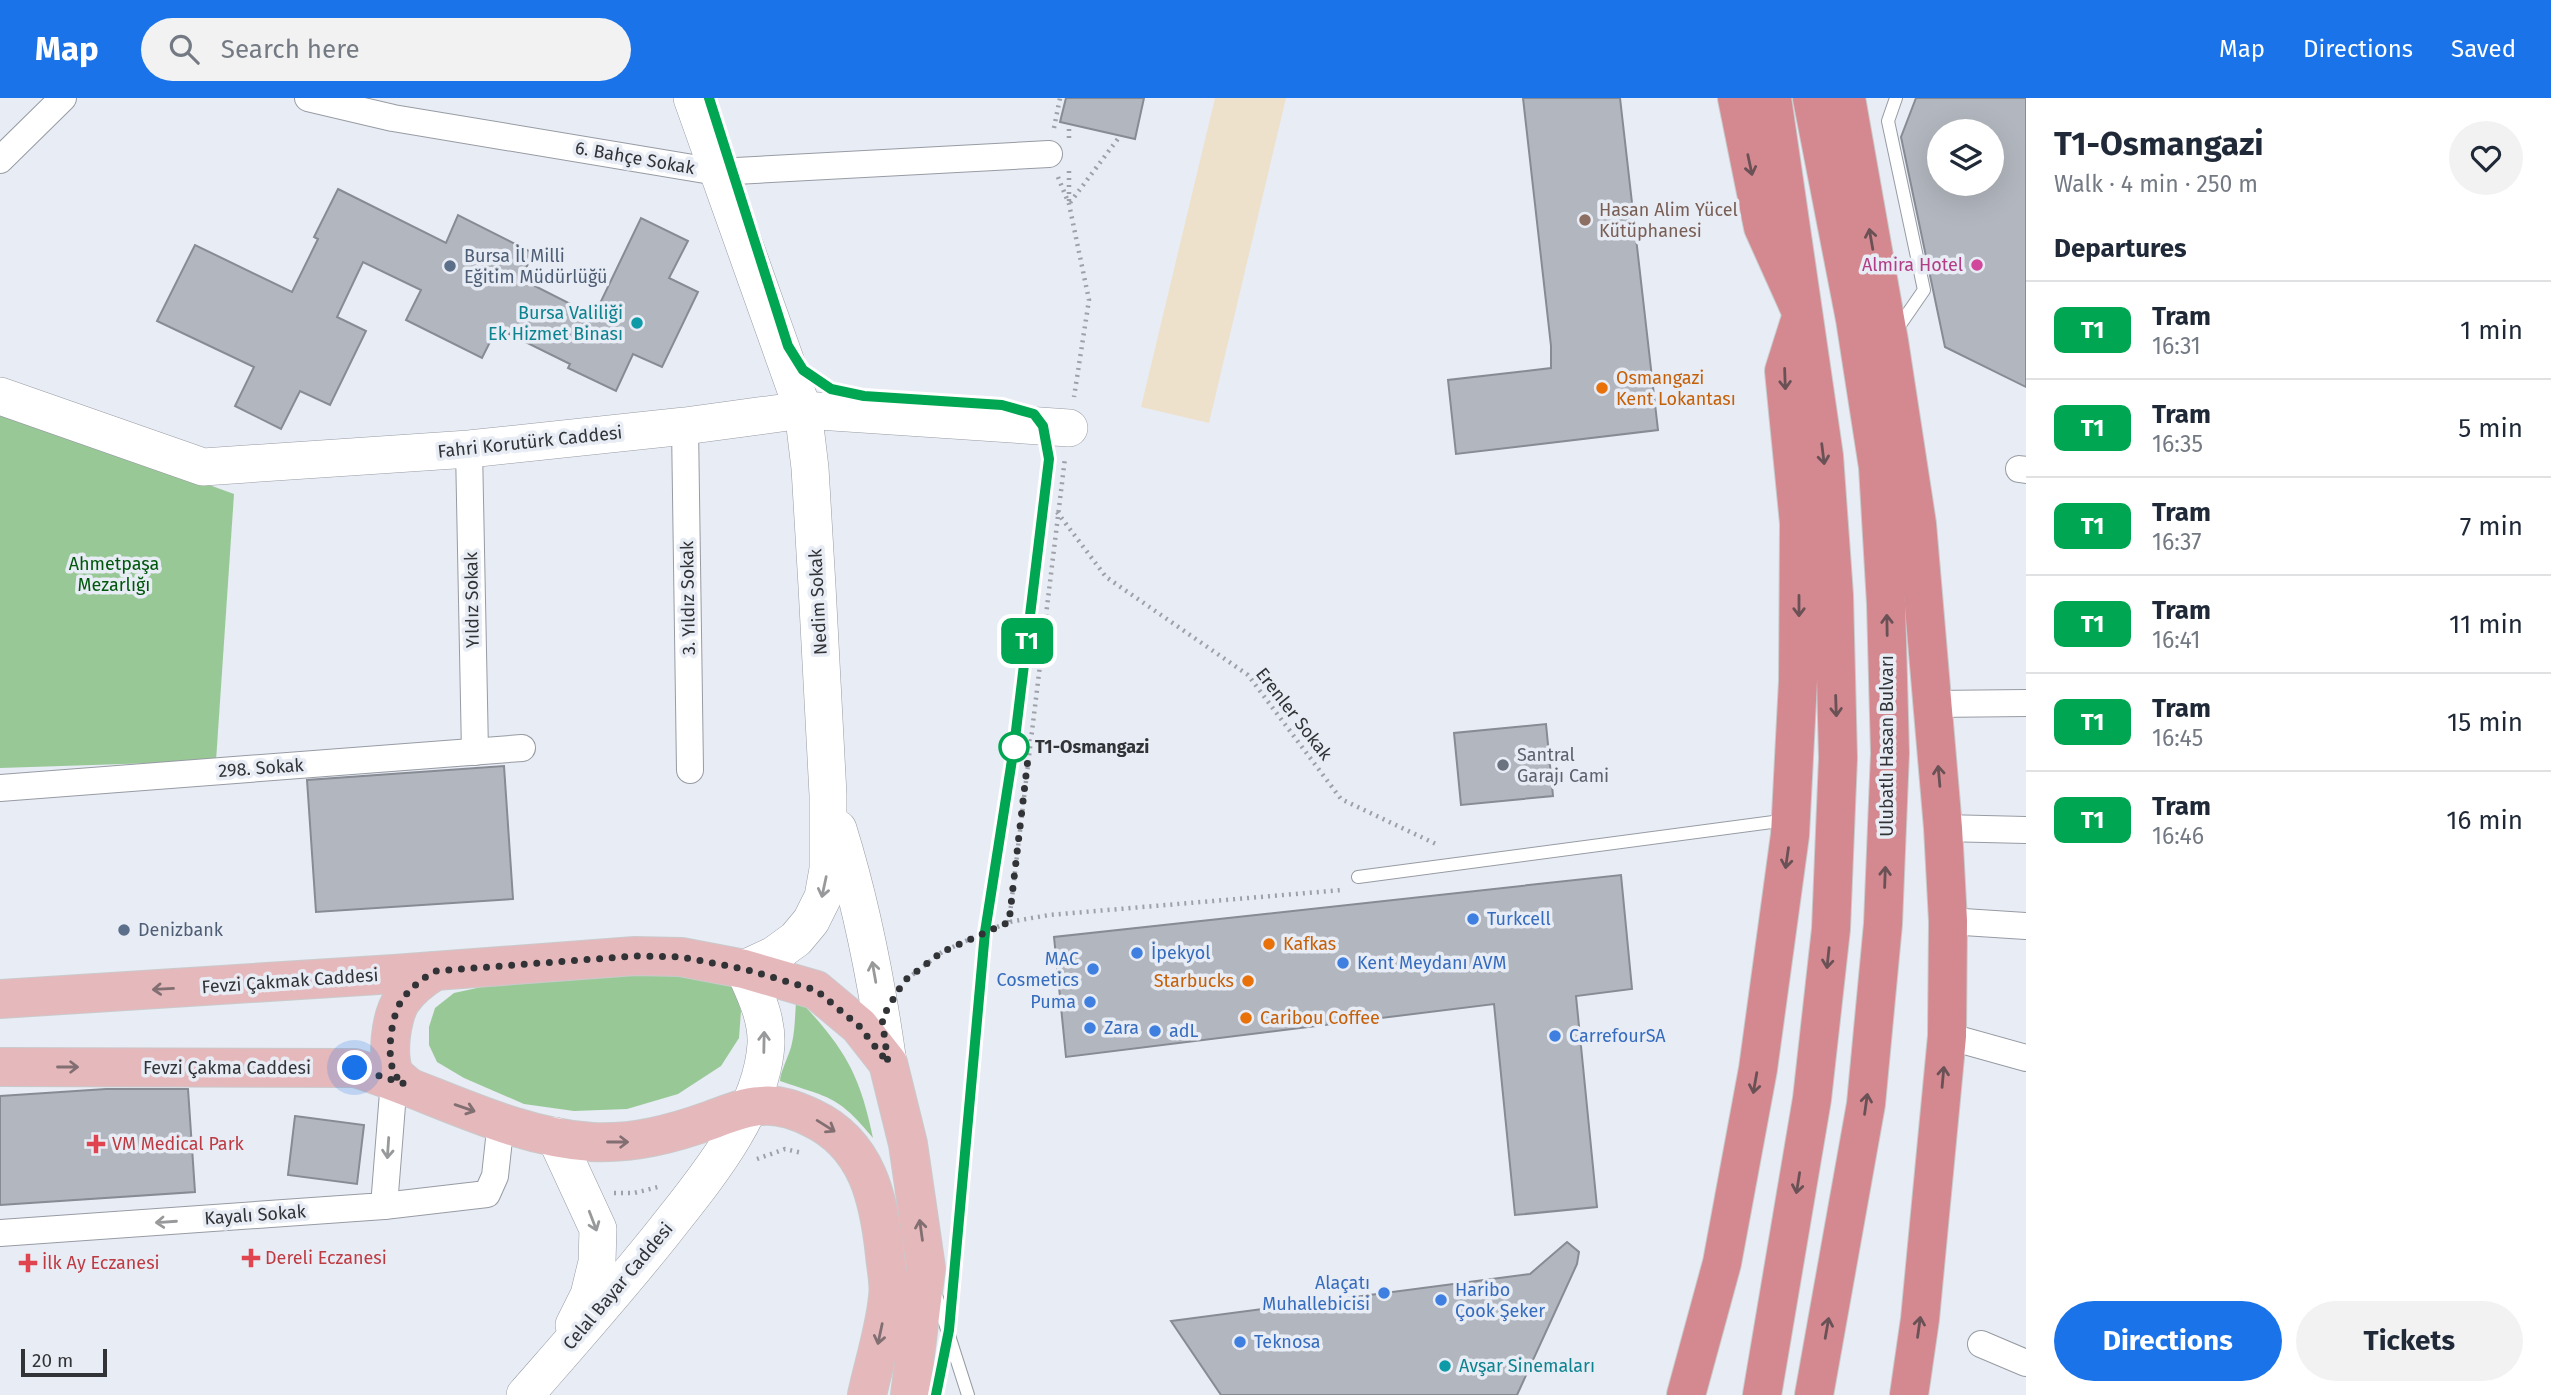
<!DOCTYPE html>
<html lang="en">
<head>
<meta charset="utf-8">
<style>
	:root { --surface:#fff; --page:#f2f2f3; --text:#1f2937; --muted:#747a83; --line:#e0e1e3; --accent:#1a73e8 }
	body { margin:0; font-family:"Fira Sans",sans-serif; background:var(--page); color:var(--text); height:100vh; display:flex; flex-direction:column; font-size:26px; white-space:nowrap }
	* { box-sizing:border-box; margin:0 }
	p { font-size:23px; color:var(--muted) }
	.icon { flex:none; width:38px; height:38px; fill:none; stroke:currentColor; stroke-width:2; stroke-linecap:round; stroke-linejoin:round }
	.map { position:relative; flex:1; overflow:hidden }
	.panel { display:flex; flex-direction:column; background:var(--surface); width:525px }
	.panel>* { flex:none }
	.badge { padding:0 14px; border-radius:10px; font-size:24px; line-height:46px }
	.fabs { position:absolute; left:1927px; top:21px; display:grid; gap:14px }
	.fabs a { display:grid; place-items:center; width:77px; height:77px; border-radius:50%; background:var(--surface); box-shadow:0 7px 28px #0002; font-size:35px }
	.scale { position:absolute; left:21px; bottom:18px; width:86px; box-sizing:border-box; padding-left:7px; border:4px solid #313336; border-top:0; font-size:19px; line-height:24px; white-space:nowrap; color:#313336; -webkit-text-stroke:5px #e8ecf5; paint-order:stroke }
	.you { position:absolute; width:35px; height:35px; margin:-18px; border:5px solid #fff; border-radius:50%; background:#1a73e8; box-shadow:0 0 0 10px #1a73e833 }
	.map>.badge { position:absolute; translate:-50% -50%; box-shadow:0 0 0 4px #fff }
	h2 { padding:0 28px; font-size:26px; line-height:63px }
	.round { display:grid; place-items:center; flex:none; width:74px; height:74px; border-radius:37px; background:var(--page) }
	.summary { display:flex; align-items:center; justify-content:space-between; height:119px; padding:0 28px }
	h1 { font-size:33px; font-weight:700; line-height:52px }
	.cta { display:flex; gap:14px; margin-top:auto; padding:14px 28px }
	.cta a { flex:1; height:80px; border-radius:42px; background:var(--accent); color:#fff; font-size:28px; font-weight:700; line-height:80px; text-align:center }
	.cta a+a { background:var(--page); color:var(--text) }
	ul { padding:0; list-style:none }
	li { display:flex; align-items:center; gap:21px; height:98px; padding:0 28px; border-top:2px solid var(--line) }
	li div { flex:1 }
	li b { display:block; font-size:26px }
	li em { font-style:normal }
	li .badge { min-width:77px; font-weight:700; text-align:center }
	header { display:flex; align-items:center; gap:42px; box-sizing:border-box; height:98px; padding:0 35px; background:var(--accent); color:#fff }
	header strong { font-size:33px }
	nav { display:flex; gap:38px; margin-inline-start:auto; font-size:24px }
	.search { width:490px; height:63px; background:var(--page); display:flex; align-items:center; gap:18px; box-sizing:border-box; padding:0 24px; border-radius:38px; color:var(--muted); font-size:26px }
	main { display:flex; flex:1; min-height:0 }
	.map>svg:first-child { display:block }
	.commercial { fill:#ede1cc }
	.green { fill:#99c897 }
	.building { fill:#b2b6be; stroke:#878b93; stroke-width:2; fill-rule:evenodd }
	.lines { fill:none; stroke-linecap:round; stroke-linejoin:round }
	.lane-casing { stroke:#979ba3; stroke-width:14 }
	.street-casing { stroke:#979ba3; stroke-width:28 }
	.secondary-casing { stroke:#979ba3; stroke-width:38 }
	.primary-casing { stroke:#c9cacb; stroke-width:40 }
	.highway-casing { stroke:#c9cacb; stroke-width:40 }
	.path { stroke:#9ea1a8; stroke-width:4.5; stroke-dasharray:2 5; stroke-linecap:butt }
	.lane { stroke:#fff; stroke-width:12 }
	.street { stroke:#fff; stroke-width:26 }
	.secondary { stroke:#fff; stroke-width:37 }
	.primary { stroke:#e5b8bc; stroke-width:38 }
	.highway { stroke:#d48990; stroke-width:38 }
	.tram { stroke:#5d6064; stroke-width:2 }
	.oneway { stroke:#6a5156 }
	.oneway2 { stroke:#98999a }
	.oneway3 { stroke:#826f72 }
	.line-casing { stroke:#fff; stroke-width:16 }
	.line { stroke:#00a651; stroke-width:10 }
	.walk { stroke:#313336; stroke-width:7; stroke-dasharray:0 12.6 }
	.education-dot { fill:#8d6e63; stroke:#e8ecf5; stroke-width:2.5 }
	.hotel-dot { fill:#d1479c; stroke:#e8ecf5; stroke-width:2.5 }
	.service-dot { fill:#5c6f8a; stroke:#e8ecf5; stroke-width:2.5 }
	.culture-dot { fill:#0f9aa8; stroke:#e8ecf5; stroke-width:2.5 }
	.food-dot { fill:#e8710a; stroke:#e8ecf5; stroke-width:2.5 }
	.stop-dot { fill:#fff; stroke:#00a651; stroke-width:3.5 }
	.worship-dot { fill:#6b7280; stroke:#e8ecf5; stroke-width:2.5 }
	.shop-dot { fill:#3f7fe0; stroke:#e8ecf5; stroke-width:2.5 }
	.health-dot { fill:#e0444e; stroke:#e8ecf5; stroke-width:2.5 }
	.labels { text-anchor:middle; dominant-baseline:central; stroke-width:7; stroke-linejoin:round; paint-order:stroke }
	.street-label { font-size:18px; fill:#313336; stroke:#e8ecf5 }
	.education-label { font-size:18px; fill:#785e54; stroke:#e8ecf5; text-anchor:start }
	.service-label { font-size:18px; fill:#4e5e75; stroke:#e8ecf5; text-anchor:start }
	.hotel-label { font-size:18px; fill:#b23c85; stroke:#e8ecf5; text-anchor:end }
	.culture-label { font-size:18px; fill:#0d838f; stroke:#e8ecf5; text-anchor:end }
	.food-label { font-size:18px; fill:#c56008; stroke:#e8ecf5; text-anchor:start }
	.park-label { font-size:18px; fill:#00570c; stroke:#e8ecf5 }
	.stop-label { font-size:18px; font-weight:bold; fill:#313336; stroke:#e8ecf5; text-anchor:start }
	.worship-label { font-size:18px; fill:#5b616d; stroke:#e8ecf5; text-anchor:start }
	.shop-label { font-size:18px; fill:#366cbe; stroke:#e8ecf5; text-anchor:start }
	.health-label { font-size:18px; fill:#be3a42; stroke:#e8ecf5; text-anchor:start }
</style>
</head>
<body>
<header>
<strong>Map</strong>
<div class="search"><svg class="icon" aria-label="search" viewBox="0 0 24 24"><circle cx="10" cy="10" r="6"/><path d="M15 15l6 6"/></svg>Search here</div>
<nav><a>Map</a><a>Directions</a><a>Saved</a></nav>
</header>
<main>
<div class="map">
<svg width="2026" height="1297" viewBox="0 0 2026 1297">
	<rect width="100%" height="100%" fill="#e8ecf5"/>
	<polygon class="commercial" points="1215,0 1286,0 1209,325 1141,309"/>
	<g class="green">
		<polygon points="0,311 234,396 216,663 0,670"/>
		<polygon points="642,873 717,876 735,891 741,913 739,940 721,968 678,996 627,1011 574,1013 524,1006 464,980 437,964 429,947 429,929 435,910 454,895 486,888"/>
		<path d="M796 904 802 905C845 951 860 977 873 1040 838 997 829 1000 780 983 780 974 790 956 792 945 795 932 795 917 796 904Z"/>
	</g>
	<g class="building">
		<polygon points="1066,0 1144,0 1135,41 1060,24"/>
		<polygon points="1523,0 1620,0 1658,332 1456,356 1448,282 1551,270 1551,248"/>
		<path d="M1916 0H2026V289L1945 249 1901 39ZM1939 33H1992V86H1939Z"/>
		<polygon points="338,91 446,145 458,117 533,155 521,181 594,218 641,120 688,143 669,180 698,194 662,269 633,256 616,293 568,270 570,266 497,230 482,260 406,222 421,192 363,164 337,219 366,233 330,307 300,293 281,331 235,308 254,269 157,223 195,147 292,194 318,141 314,139"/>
		<polygon points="1546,626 1553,698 1461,707 1454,635"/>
		<polygon points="504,668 513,801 316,814 307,682"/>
		<polygon points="1621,777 1632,891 1576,898 1597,1109 1515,1117 1494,906 1066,959 1054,839"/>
		<polygon points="106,991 188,991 195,1094 0,1107 0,998"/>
		<polygon points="295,1018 364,1027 357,1086 288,1077"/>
		<polygon points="1567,1144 1579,1154 1577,1166 1517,1297 1221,1297 1171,1223 1530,1176"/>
	</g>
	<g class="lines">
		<g class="lane-casing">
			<g id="lane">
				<polyline points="1895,234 1924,192 1888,23 1896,0"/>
				<polyline points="1358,779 1788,722"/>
				<polyline points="935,1194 968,1297"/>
			</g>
		</g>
		<g class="street-casing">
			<g id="street">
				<polyline points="308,0 393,20 717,74 1049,56"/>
				<polyline points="0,62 63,0"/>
				<polyline points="685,328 690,672"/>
				<polyline points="469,351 475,654"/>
				<polyline points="2019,371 2026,372"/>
				<polyline points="1933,606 2026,605"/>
				<polyline points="0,690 522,650"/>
				<polyline points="1943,730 2026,732"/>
				<polyline points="1948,823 2026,828"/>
				<polyline points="1947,938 2026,960"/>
				<polyline points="384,1108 487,1096 495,1078 501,1023"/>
				<polyline points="0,1135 384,1108 394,982"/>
				<polyline points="1981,1246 2026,1265"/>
			</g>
		</g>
		<g class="secondary-casing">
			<g id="secondary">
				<polyline points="0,298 203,369 469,351 685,328 803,312 1069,330"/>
				<path d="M838 731C862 808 877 886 888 965"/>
				<polyline points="555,1038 598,1131 597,1164 589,1197 574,1227"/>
				<path d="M525 1297C573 1242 621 1188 666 1131 706 1080 762 1014 766 946 767 919 755 896 744 871L774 857 796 841 811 823 823 799 828 771V697L817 488 810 370 803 312 692 0"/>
			</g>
		</g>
		<g class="primary-casing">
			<g id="primary">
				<polyline points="0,901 394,876 635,858 681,859 744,871 816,892 859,928 888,965 908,1046 926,1170 910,1297"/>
				<path d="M0 969 355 970C433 994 510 1039 592 1044 634 1046 672 1036 711 1022 727 1016 743 1009 761 1008 780 1006 796 1012 812 1020 867 1046 879 1100 885 1157 886 1170 890 1185 888 1199 885 1231 874 1265 867 1297"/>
				<path d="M405 986C402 983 399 981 396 978 385 963 391 917 402 902 411 889 422 881 435 873"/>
			</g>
		</g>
		<g class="highway-casing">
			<g id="highway">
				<polyline points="1812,0 1855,221 1878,369 1886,506 1890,655 1883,826 1866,1006 1814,1297"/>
				<polyline points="1846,0 1889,243 1917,426 1943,730 1948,823 1947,938 1920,1221 1909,1297"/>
				<polyline points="1686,1297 1722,1165 1758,971 1790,737 1798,583 1799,425 1784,273 1802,216 1763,129 1737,0"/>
				<polyline points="1762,1297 1812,1001 1831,831 1838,660 1834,497 1824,358 1772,0"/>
			</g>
		</g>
		<g class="path">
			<polyline points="1054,30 1060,0"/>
			<polyline points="1069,40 1069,26"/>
			<polyline points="1069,73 1069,106 1120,38"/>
			<polyline points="1058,79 1069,106 1089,202 1074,299"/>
			<polyline points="1057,414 1106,479 1248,577 1341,701 1438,747"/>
			<polyline points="1009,824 1065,360"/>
			<polyline points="907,881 942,854 985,834 1009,824 1049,817 1342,792"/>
			<polyline points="757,1061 785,1051 802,1055"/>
			<polyline points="614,1095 634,1095 658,1089"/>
		</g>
		<use href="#lane" class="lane"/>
		<use href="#street" class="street"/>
		<use href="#secondary" class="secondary"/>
		<use href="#primary" class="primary"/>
		<use href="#highway" class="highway"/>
		<polyline class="tram" points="709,0 788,248 803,272 831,291 864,297 1001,307 1034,316 1043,328 1049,361 1014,649 985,834 949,1232 936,1297"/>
	</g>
	<defs><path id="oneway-shaft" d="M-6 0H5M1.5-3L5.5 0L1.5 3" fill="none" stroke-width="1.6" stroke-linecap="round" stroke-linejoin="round" transform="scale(1.75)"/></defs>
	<g class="oneway">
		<use href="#oneway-shaft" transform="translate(1750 67) rotate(78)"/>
		<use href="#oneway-shaft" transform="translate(1871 141) rotate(-100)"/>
		<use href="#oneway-shaft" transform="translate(1785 281) rotate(88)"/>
		<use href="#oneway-shaft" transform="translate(1823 356) rotate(83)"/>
		<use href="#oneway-shaft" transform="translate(1799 508) rotate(90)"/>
		<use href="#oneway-shaft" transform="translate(1887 527) rotate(-91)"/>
		<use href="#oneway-shaft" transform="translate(1836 608) rotate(88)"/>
		<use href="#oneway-shaft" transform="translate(1939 678) rotate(-95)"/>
		<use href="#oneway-shaft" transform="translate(1787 760) rotate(98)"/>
		<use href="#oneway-shaft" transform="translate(1885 779) rotate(-88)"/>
		<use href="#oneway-shaft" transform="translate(1828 860) rotate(96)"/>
		<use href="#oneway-shaft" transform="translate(1943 979) rotate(-85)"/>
		<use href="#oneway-shaft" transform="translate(1755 985) rotate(100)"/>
		<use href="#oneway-shaft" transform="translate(1866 1006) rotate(-82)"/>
		<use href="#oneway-shaft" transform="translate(1798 1085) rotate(99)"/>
		<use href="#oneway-shaft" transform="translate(1919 1229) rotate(-82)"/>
		<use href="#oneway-shaft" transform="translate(1827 1230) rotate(-80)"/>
	</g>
	<g class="oneway2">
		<use href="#oneway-shaft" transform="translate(824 789) rotate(102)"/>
		<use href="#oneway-shaft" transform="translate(874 874) rotate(-100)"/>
		<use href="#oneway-shaft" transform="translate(764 944) rotate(-89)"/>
		<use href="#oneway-shaft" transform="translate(388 1050) rotate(94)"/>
		<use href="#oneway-shaft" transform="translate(593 1123) rotate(69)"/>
		<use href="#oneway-shaft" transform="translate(166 1124) rotate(176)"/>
	</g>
	<g class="oneway3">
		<use href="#oneway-shaft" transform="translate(163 891) rotate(177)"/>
		<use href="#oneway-shaft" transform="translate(68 969)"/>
		<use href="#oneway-shaft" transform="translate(465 1010) rotate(19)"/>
		<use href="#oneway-shaft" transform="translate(826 1028) rotate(32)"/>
		<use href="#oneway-shaft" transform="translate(618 1044)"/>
		<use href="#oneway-shaft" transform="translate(921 1132) rotate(-98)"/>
		<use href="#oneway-shaft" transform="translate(880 1236) rotate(102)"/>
	</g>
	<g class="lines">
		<g class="line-casing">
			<polyline id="line" points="709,0 788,248 803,272 831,291 864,298 1002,307 1034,316 1043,328 1049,361 1014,649 985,834 949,1232 936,1297"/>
		</g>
		<use href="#line" class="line"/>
		<path class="walk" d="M355 970 405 986C402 983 398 981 396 978 385 962 391 917 402 902 411 889 422 881 435 873L635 858 681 859 744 871 816 892 859 928 888 965 882 920 904 883 942 854 1009 824 1028 660 1014 649"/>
	</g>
	<circle class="education-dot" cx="1585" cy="122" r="7"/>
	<circle class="hotel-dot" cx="1977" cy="167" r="7"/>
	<g class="service-dot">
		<circle cx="450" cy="168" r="7"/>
		<circle cx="124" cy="832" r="7"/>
	</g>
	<g class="culture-dot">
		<circle cx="637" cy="225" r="7"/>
		<circle cx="1445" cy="1268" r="7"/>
	</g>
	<g class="food-dot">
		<circle cx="1602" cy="290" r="7"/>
		<circle cx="1269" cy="846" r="7"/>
		<circle cx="1248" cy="883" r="7"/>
		<circle cx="1246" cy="920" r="7"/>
	</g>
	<circle class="stop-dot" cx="1014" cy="649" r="14"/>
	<circle class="worship-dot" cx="1503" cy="667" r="7"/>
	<g class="shop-dot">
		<circle cx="1473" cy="821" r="7"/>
		<circle cx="1137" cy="855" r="7"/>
		<circle cx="1343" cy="865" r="7"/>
		<circle cx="1093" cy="871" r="7"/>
		<circle cx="1090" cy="904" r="7"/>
		<circle cx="1090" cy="930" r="7"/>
		<circle cx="1155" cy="933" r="7"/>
		<circle cx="1555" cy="938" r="7"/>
		<circle cx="1384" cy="1195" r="7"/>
		<circle cx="1441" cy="1202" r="7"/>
		<circle cx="1240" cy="1244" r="7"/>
	</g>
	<g class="health-dot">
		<path d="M92.5 1035.5h7v7h7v7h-7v7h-7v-7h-7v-7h7z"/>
		<path d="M247.5 1149.5h7v7h7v7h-7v7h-7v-7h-7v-7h7z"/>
		<path d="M24.5 1154.5h7v7h7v7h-7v7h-7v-7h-7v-7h7z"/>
	</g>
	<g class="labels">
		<g class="street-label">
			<text transform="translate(635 60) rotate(10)">6. Bahçe Sokak</text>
			<text transform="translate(530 344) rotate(-6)">Fahri Korutürk Caddesi</text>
			<text transform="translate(688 500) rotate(-91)">3. Yıldız Sokak</text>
			<text transform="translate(472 502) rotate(-91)">Yıldız Sokak</text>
			<text transform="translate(818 504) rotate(-93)">Nedim Sokak</text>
			<text transform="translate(1294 616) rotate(52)">Erenler Sokak</text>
			<text transform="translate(1887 648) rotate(-90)">Ulubatlı Hasan Bulvarı</text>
			<text transform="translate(261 670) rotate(-4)">298. Sokak</text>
			<text transform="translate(290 883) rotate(-4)">Fevzi Çakmak Caddesi</text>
			<text x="227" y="970">Fevzi Çakma Caddesi</text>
			<text transform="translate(255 1117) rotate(-4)">Kayalı Sokak</text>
			<text transform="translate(618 1188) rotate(-50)">Celal Bayar Caddesi</text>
		</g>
		<g class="education-label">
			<text x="1599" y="112">Hasan Alim Yücel<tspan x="1599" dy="21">Kütüphanesi</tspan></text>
		</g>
		<g class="service-label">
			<text x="464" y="158">Bursa İl Milli<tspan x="464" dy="21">Eğitim Müdürlüğü</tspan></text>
			<text x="138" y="832">Denizbank</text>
		</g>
		<g class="hotel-label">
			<text x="1963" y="167">Almira Hotel</text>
		</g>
		<g class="culture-label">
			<text x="623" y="215">Bursa Valiliği<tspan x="623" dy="21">Ek Hizmet Binası</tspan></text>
			<text x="1459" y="1268" text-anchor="start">Avşar Sinemaları</text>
		</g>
		<g class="food-label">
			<text x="1616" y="280">Osmangazi<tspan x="1616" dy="21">Kent Lokantası</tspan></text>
			<text x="1283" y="846">Kafkas</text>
			<text x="1234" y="883" text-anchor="end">Starbucks</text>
			<text x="1260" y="920">Caribou Coffee</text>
		</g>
		<g class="park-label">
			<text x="114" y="466">Ahmetpaşa<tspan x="114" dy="21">Mezarlığı</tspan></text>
		</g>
		<g class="stop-label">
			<text x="1035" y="649">T1-Osmangazi</text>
		</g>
		<g class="worship-label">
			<text x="1517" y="657">Santral<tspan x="1517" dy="21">Garajı Cami</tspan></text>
		</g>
		<g class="shop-label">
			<text x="1487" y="821">Turkcell</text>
			<text x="1151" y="855">İpekyol</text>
			<text x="1079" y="861" text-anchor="end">MAC<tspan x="1079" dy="21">Cosmetics</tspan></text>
			<text x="1357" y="865">Kent Meydanı AVM</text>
			<text x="1076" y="904" text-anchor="end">Puma</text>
			<text x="1104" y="930">Zara</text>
			<text x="1169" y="933">adL</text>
			<text x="1569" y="938">CarrefourSA</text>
			<text x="1370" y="1185" text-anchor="end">Alaçatı<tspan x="1370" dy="21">Muhallebicisi</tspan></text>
			<text x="1455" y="1192">Haribo<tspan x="1455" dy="21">Çook Şeker</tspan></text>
			<text x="1254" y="1244">Teknosa</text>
		</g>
		<g class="health-label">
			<text x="112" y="1046">VM Medical Park</text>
			<text x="265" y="1160">Dereli Eczanesi</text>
			<text x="42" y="1165">İlk Ay Eczanesi</text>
		</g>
	</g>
</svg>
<div class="fabs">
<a><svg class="icon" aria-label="layers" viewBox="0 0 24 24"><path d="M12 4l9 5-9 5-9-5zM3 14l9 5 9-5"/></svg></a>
</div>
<div class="scale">20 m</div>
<div class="you" style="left:355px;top:970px"></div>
<b class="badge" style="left:1027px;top:543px;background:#00a651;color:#fff">T1</b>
</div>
<section class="panel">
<div class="summary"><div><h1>T1-Osmangazi</h1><p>Walk · 4 min · 250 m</p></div><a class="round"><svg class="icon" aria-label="heart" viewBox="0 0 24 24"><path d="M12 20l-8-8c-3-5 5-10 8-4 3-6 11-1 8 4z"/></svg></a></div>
<h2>Departures</h2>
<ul>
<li><span class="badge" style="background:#00a651;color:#fff">T1</span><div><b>Tram</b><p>16:31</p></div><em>1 min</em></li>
<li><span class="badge" style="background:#00a651;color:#fff">T1</span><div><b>Tram</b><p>16:35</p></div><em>5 min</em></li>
<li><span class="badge" style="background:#00a651;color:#fff">T1</span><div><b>Tram</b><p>16:37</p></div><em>7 min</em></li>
<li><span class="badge" style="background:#00a651;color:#fff">T1</span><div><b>Tram</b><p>16:41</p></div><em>11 min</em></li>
<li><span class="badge" style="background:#00a651;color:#fff">T1</span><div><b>Tram</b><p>16:45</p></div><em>15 min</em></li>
<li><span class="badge" style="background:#00a651;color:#fff">T1</span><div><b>Tram</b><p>16:46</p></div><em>16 min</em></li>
</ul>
<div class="cta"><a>Directions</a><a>Tickets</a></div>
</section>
</main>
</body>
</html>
